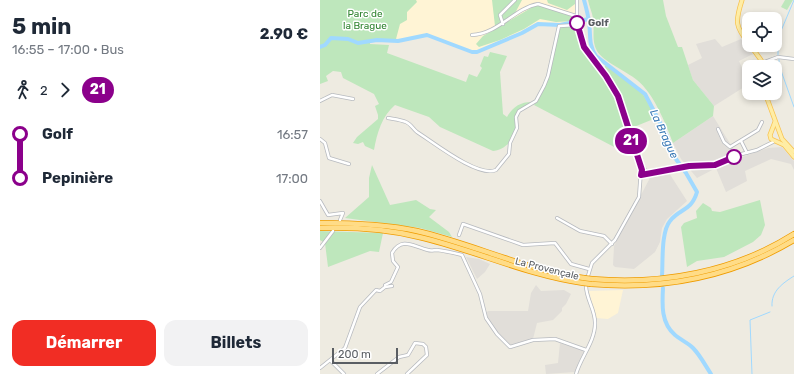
<!DOCTYPE html>
<html lang="fr">
<head>
<meta charset="utf-8">
<style>
	:root { --surface:#fff; --page:#f2f2f3; --text:#1f2937; --muted:#747a83; --accent:#f12d24 }
	body { margin:0; font-family:Rubik,sans-serif; background:var(--page); color:var(--text); height:100vh; display:flex; flex-direction:column; font-size:15px; white-space:nowrap }
	* { box-sizing:border-box; margin:0 }
	p { font-size:13px; color:var(--muted) }
	.icon { flex:none; width:22px; height:22px; fill:none; stroke:currentColor; stroke-width:2; stroke-linecap:round; stroke-linejoin:round }
	.map { position:relative; flex:1; overflow:hidden }
	.sheet { display:flex; flex-direction:column; background:var(--surface); width:320px }
	.sheet>* { flex:none }
	.badge { padding:0 8px; border-radius:13px; font-size:14px; line-height:26px }
	.fabs { position:absolute; left:422px; top:12px; display:grid; gap:8px }
	.fabs a { display:grid; place-items:center; width:40px; height:40px; border-radius:8px; background:var(--surface); box-shadow:0 2px 6px #0003; font-size:20px }
	.scale { position:absolute; left:12px; bottom:10px; width:66px; box-sizing:border-box; padding-left:4px; border:2px solid #5a5e63; border-top:0; font-size:11px; line-height:14px; white-space:nowrap; color:#5a5e63; -webkit-text-stroke:3px #fff; paint-order:stroke }
	.map>.badge { position:absolute; translate:-50% -50%; box-shadow:0 0 0 2px #fff }
	.legs { display:flex; align-items:center; gap:6px; height:44px; padding:0 12px; font-size:13px }
	.legs p { margin-inline-start:auto }
	.overview { display:flex; align-items:center; justify-content:space-between; height:68px; padding:0 12px }
	h1 { font-size:22px; font-weight:700; line-height:30px }
	.primary-button { display:flex; gap:8px; margin-top:auto; padding:8px 12px }
	.primary-button a { flex:1; height:46px; border-radius:12px; background:var(--accent); color:#fff; font-size:16px; font-weight:700; line-height:46px; text-align:center }
	.primary-button a+a { background:var(--page); color:var(--text) }
	ul { padding:0 12px; list-style:none }
	li { display:flex; align-items:center; gap:14px; height:44px; font-size:15px }
	li i { display:grid; place-items:center; width:6px; height:100%; margin:0 5px; background:currentColor }
	li i::after { content:''; width:10px; height:10px; margin:-5px; border:3px solid; border-radius:50%; background:var(--surface) }
	li p { margin-inline-start:auto }
	li:first-child i { background:linear-gradient(#0000 50%,currentColor 0) }
	li:last-child i { background:linear-gradient(currentColor 50%,#0000 0) }
	main { display:flex; flex:1; min-height:0 }
	.map>svg:first-child { display:block }
	.commercial { fill:#fff4d5 }
	.industrial { fill:#e1ded9 }
	.green { fill:#bee7bc }
	.lines { fill:none; stroke-linecap:round; stroke-linejoin:round }
	.stream { stroke:#a0d9ff; stroke-width:1 }
	.river { stroke:#a0d9ff; stroke-width:4 }
	.minor-casing { stroke:#b7babf; stroke-width:4 }
	.major-casing { stroke:#f8c350; stroke-width:5 }
	.highway-casing { stroke:#ef9c00; stroke-width:6 }
	.minor { stroke:#fff; stroke-width:2.5 }
	.major { stroke:#ffeda5; stroke-width:3.5 }
	.highway { stroke:#ffdc87; stroke-width:4.5 }
	.highway-bridge-casing { stroke:#ef9c00; stroke-width:6; stroke-linecap:butt }
	.highway-bridge { stroke:#ffdc87; stroke-width:4.5 }
	.line-1-casing { stroke:#fff; stroke-width:9 }
	.line-1 { stroke:#8b008b; stroke-width:6 }
	.stop-1-dot { fill:#fff; stroke:#8b008b; stroke-width:2 }
	.labels { text-anchor:middle; dominant-baseline:central; stroke-width:3; stroke-linejoin:round; paint-order:stroke }
	.park-label { font-size:10px; fill:#308431; stroke:#fff }
	.stop-label { font-size:10px; font-weight:bold; fill:#5a5e63; stroke:#fff; text-anchor:start }
	.street-label { font-size:10px; fill:#5a5e63; stroke:#fff }
	.water-label { font-size:11px; font-style:italic; fill:#3979b6; stroke:#fff }
</style>
</head>
<body>
<main>
<section class="sheet">
<div class="overview"><div><h1>5 min</h1><p>16:55 – 17:00 · Bus</p></div><b>2.90 €</b></div>
<div class="legs"><svg class="icon" aria-label="walk" viewBox="0 0 24 24"><circle cx="13" cy="4" r="2"/><path d="M13 8l-2 6 4 7M11 14l-3 7M7 12l3-4h3l4 4"/></svg>2<svg class="icon" aria-label="forward" viewBox="0 0 24 24"><path d="M9 5l7 7-7 7"/></svg><b class="badge" style="background:#8b008b;color:#fff">21</b></div>
<ul>
<li><i style="color:#8b008b"></i><b>Golf</b><p>16:57</p></li>
<li><i style="color:#8b008b"></i><b>Pepinière</b><p>17:00</p></li>
</ul>
<div class="primary-button"><a>Démarrer</a><a>Billets</a></div>
</section>
<div class="map">
<svg width="474" height="374" viewBox="0 0 474 374">
	<rect width="100%" height="100%" fill="#eeebe1"/>
	<g class="commercial">
		<polygon points="0,0 256,0 255,21 240,23 218,24 202,33 157,52 152,52 106,35 78,41 57,40 38,43"/>
		<polygon points="303,290 298,313 288,319 276,318 269,291"/>
	</g>
	<g class="industrial">
		<polygon points="395,39 402,47 421,39 433,54 419,61 429,84 394,106 373,80 368,65 382,58 376,44"/>
		<polygon points="393,116 419,158 448,148 462,147 474,161 474,170 471,164 451,159 425,171 427,181 406,192 396,168 377,178 361,159 353,143"/>
		<polygon points="349,173 367,201 347,219 342,228 340,242 335,252 314,269 295,267 293,265 294,246 331,176"/>
		<polygon points="146,257 159,259 170,264 165,272 157,279"/>
		<polygon points="216,285 221,291 244,290 251,294 246,304 242,308 242,311 233,320 217,323 213,339 190,345 173,327 166,313 168,311 208,311 211,293"/>
		<polygon points="240,343 264,351 255,372 226,374 225,365 238,363"/>
	</g>
	<g class="green">
		<path d="M0 0H96L97 2 87 12V20L80 24 76 39 50 40V44L69 45 67 53 146 82 149 74 157 77 162 68 160 66 164 56 168 57 170 52 187 56 180 72 183 114 187 117C193 106 202 101 214 102 207 105 201 107 197 114 193 120 197 123 196 129 196 140 182 151 173 151L120 127 109 117 75 105C62 116 57 133 54 150L45 146 43 142 38 144 33 143 37 137 58 119V115L55 106 59 104 54 94 23 78 21 72 13 71 6 76 8 81 0 84Z"/>
		<polygon points="172,0 202,0 194,15 175,26"/>
		<polygon points="227,0 255,0 255,4 247,10 228,3"/>
		<path d="M268 0H343L346 16 358 47H362L373 80 394 106 393 116 353 143C345 122 334 94 317 80 306 71 284 62 277 51 271 41 275 28 273 18 272 12 269 6 268 0Z"/>
		<polygon points="465,0 473,0 467,10 461,7"/>
		<polygon points="216,5 250,15 254,21 236,22 220,19 204,29 180,40 159,47 156,44 163,36"/>
		<polygon points="255,26 263,48 288,81 295,95 313,152 298,149 214,105 227,82 239,30 242,27"/>
		<polygon points="286,65 323,94 336,118 309,129 299,95 283,69"/>
		<polygon points="52,165 70,205 96,200 110,209 116,210 109,217 129,232 132,237 100,228 25,218 49,197 49,178"/>
		<polygon points="440,200 445,225 441,235 433,242 404,257 377,261 367,267 361,227 364,223 377,218 376,211 383,203 391,208 392,211 400,212"/>
		<polygon points="0,231 63,233 59,252 50,251 8,267 5,243 0,240"/>
	</g>
	<g class="lines">
		<g class="stream">
			<polyline points="458,55 458,38 474,0"/>
			<polyline points="459,59 459,65 474,107"/>
			<path d="M452 306C451 291 463 283 474 276"/>
			<polyline points="432,374 430,320 450,312"/>
		</g>
		<g class="river">
			<path d="M264 0C266 7 268 15 269 22 271 35 268 44 276 56L325 94 347 136 353 155 366 173 377 192C371 212 360 208 350 221 341 232 343 261 342 276"/>
			<polyline points="0,47 5,45 11,38 28,39 38,43 57,40 78,41 107,35 152,52 157,52 202,33 218,24 240,25 269,19"/>
			<path d="M343 288C342 305 341 323 355 335 361 340 368 343 373 348 380 355 385 365 391 374"/>
		</g>
		<g class="minor-casing">
			<g id="minor">
				<polyline points="257,0 257,23 261,41 267,52 291,83 298,96 318,158"/>
				<polyline points="183,24 180,15 195,0"/>
				<path d="M152 35C178 34 195 8 218 4L256 16"/>
				<polyline points="442,63 458,57 474,59"/>
				<polyline points="0,101 12,95 33,99"/>
				<path d="M68 118C73 119 81 120 86 122 91 124 93 129 97 132 113 142 158 178 176 170L189 154 190 143 197 128 196 117 199 111 216 101 224 86 228 76 239 26 257 25"/>
				<polyline points="398,129 404,142 410,147 438,130 442,122"/>
				<polyline points="0,139 5,143 9,158 29,164"/>
				<polyline points="421,141 427,153"/>
				<polyline points="320,162 326,171 335,173"/>
				<polyline points="324,176 369,166 395,165 418,155 437,150 453,142"/>
				<polyline points="0,201 8,215 23,213 20,220"/>
				<polyline points="237,218 260,231 284,236 292,244"/>
				<polyline points="139,235 143,224 203,245 235,243 251,264 269,269"/>
				<polyline points="0,248 13,231"/>
				<polyline points="267,279 272,263 295,240 319,197 321,170 318,158"/>
				<path d="M65 285 71 282 78 267 73 261 72 253C82 236 94 247 108 250 111 251 114 250 117 250 126 251 134 253 142 255L160 294 166 318 177 334 190 347 213 340 235 339 266 350"/>
				<polyline points="11,361 24,374"/>
				<polyline points="0,368 25,348 40,307 56,290 60,291 65,287 72,286"/>
				<polyline points="57,374 79,357 88,355 95,343 103,344 106,347 107,355 87,374"/>
				<path d="M256 374C261 357 275 341 275 324 276 310 265 298 266 284"/>
			</g>
		</g>
		<g class="major-casing">
			<g id="major">
				<path d="M422 0C415 22 415 26 429 44"/>
				<polyline points="430,45 441,60 443,67"/>
				<polyline points="445,93 462,139 474,152"/>
				<polyline points="455,122 450,135 451,139 464,145 474,157"/>
			</g>
		</g>
		<g class="highway-casing">
			<g id="highway">
				<path d="M0 223C33 223 65 224 97 231 153 244 206 270 264 278"/>
				<path d="M0 228C34 227 67 229 99 237 155 250 206 275 263 283"/>
				<path d="M272 279C342 285 414 272 474 234"/>
				<path d="M271 284C342 290 412 277 474 240"/>
			</g>
		</g>
		<use href="#minor" class="minor"/>
		<use href="#major" class="major"/>
		<use href="#highway" class="highway"/>
		<g class="highway-bridge-casing">
			<g id="highway-bridge">
				<polyline points="264,278 272,279"/>
				<polyline points="263,283 271,284"/>
			</g>
		</g>
		<use href="#highway-bridge" class="highway-bridge"/>
	</g>
	<g class="lines">
		<g class="line-1-casing">
			<polyline id="line-1" points="257,23 264,47 286,76 298,96 322,170 321,175 369,166 395,165 414,157"/>
		</g>
		<use href="#line-1" class="line-1"/>
	</g>
	<g class="stop-1-dot">
		<circle cx="257" cy="23" r="7"/>
		<circle cx="414" cy="157" r="7"/>
	</g>
	<g class="labels">
		<g class="park-label">
			<text x="45" y="14">Parc de<tspan x="45" dy="12">la Brague</tspan></text>
		</g>
		<g class="stop-label">
			<text x="268" y="23">Golf</text>
		</g>
		<g class="street-label">
			<text transform="translate(227 269) rotate(14)">La Provençale</text>
		</g>
		<g class="water-label">
			<text transform="translate(344 134) rotate(65)">La Brague</text>
		</g>
	</g>
</svg>
<div class="fabs">
<a><svg class="icon" aria-label="locate" viewBox="0 0 24 24"><circle cx="12" cy="12" r="6"/><path d="M12 2v4M12 18v4M2 12h4M18 12h4"/></svg></a>
<a><svg class="icon" aria-label="layers" viewBox="0 0 24 24"><path d="M12 4l9 5-9 5-9-5zM3 14l9 5 9-5"/></svg></a>
</div>
<div class="scale">200 m</div>
<b class="badge" style="left:311px;top:141px;background:#8b008b;color:#fff">21</b>
</div>
</main>
</body>
</html>
